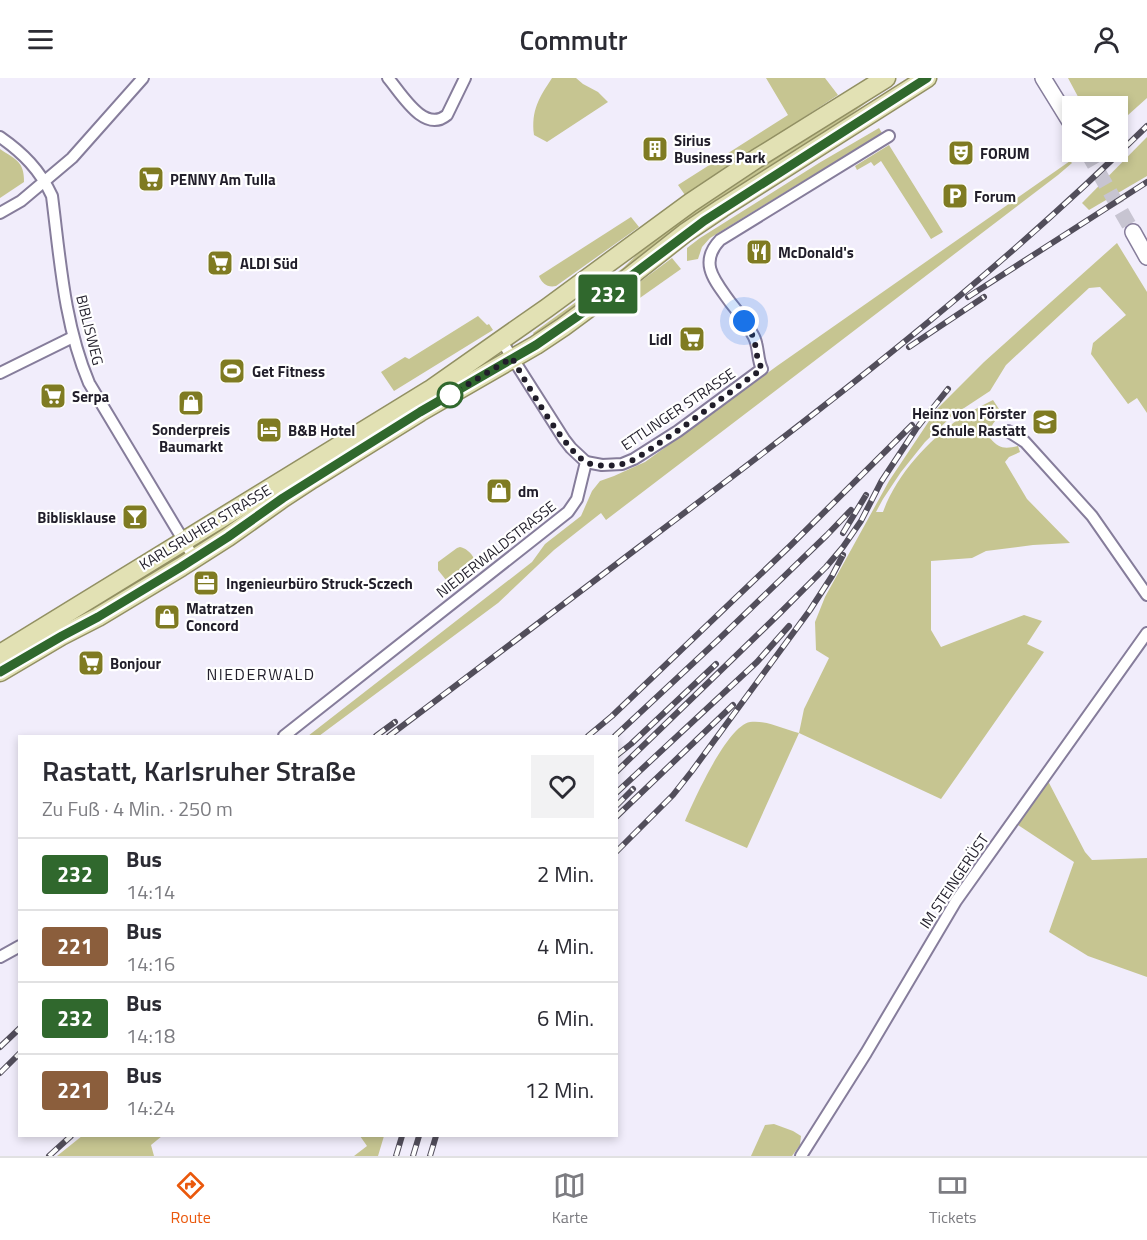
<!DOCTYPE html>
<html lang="de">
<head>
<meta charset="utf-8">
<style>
	:root { --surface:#fff; --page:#f2f2f3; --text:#2b2b33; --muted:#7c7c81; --line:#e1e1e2; --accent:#ea580c }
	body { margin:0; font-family:"Titillium Web",sans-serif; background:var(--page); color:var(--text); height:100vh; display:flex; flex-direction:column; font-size:22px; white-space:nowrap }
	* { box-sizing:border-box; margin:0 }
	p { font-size:20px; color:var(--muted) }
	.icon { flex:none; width:33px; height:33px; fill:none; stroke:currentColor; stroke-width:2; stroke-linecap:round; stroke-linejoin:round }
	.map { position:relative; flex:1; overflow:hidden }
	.panel { position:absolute; left:18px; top:657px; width:600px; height:402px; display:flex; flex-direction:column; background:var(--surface); border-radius:0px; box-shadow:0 3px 9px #0003 }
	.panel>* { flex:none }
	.badge { padding:0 12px; border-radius:4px; font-size:21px; line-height:39px }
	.buttons { position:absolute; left:1062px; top:18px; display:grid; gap:12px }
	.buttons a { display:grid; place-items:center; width:66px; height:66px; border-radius:0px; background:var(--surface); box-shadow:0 3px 9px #0003; font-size:30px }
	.you { position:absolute; width:30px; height:30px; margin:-15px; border:4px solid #fff; border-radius:50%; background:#1a73e8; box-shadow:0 0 0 9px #1a73e833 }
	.map>.badge { position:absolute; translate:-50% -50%; box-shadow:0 0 0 3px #fff }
	.round { display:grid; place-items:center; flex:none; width:63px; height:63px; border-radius:0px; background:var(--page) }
	.head { display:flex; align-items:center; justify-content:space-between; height:102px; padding:0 24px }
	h1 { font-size:28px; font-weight:600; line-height:45px }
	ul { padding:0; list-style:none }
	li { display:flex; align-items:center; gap:18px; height:72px; padding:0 24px; border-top:2px solid var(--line) }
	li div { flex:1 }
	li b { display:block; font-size:22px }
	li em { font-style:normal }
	li .badge { min-width:66px; font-weight:700; text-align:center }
	header { display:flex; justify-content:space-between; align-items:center; height:78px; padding:0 24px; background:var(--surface); font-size:27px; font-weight:600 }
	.tab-bar { display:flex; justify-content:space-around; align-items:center; height:84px; border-top:2px solid var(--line); background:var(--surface); font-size:16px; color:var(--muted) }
	.tab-bar a { display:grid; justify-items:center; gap:3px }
	.tab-bar .active { color:var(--accent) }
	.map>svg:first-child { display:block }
	.green { fill:#c6c591 }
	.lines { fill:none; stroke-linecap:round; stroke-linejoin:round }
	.secondary-tunnel { stroke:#c7c4d1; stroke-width:15; stroke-dasharray:15 8; stroke-linecap:butt }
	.street-casing { stroke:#867d9b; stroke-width:14 }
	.secondary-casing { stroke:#867d9b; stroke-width:18 }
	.primary-casing { stroke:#929063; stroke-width:21 }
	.street { stroke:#fff; stroke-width:10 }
	.secondary { stroke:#fff; stroke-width:15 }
	.primary { stroke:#e2e1b4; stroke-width:18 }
	.rail-casing { stroke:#524e5b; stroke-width:6 }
	.rail { stroke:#fff; stroke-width:4; stroke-dasharray:11; stroke-linecap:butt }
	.line-casing { stroke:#fff; stroke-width:14 }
	.line { stroke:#30682d; stroke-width:9 }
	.walk { stroke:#211e2a; stroke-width:6; stroke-dasharray:0 10.8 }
	.stop-dot { fill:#fff; stroke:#30682d; stroke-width:3 }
	.labels { text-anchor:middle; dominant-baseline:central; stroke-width:4.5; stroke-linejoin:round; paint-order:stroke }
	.poi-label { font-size:15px; font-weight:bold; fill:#211e2a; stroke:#fff; text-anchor:start }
	.street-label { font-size:15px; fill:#211e2a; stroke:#fff }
	.neighbourhood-label { font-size:16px; letter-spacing:1.5px; fill:#211e2a; stroke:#fff }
</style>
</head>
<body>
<header><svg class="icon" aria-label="menu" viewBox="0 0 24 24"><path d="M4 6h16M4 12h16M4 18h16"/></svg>Commutr<svg class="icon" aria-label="person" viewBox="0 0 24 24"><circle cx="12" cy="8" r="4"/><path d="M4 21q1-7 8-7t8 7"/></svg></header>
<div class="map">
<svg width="1147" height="1078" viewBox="0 0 1147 1078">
	<rect width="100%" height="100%" fill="#f1edfb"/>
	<g class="green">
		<path d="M552 0H576L583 6 598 14 608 24 547 64 534 57C531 32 539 20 552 0Z"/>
		<polygon points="766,0 825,0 838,17 685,117 678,107 788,37"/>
		<polygon points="1068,0 1147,0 1147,20 1118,46 1118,28 1083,28"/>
		<polygon points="890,7 827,54 700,134 671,154 566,237 535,258 533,255 623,190 649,165 699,127"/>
		<polygon points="879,50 882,55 710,160 702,169 698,181 687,183 687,170 700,160 819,85"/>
		<polygon points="1147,59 1147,98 1089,132 1082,125"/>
		<polygon points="889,67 943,154 931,161 881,83 874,88 871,84 857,92 855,88"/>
		<path d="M0 71C16 82 24 83 24 104L0 120Z"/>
		<polygon points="1070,83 1072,85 1058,97 606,442 601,435 554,472 498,525 319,658 308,658 532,484 545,466 581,438 592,413 600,403 614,398 645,384 777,288"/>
		<path d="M631 139 639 149 556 208C547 210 542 205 539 198Z"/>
		<path d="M1117 165 1147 214V335L1137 320 1128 326 1091 276 1093 265 1126 237 1100 209 1089 210 1006 287 990 313 952 338 925 364 901 394 883 421 876 434H883C897 396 927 364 960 340 970 333 982 328 993 322L1003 337C993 343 990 348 990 360 999 371 1005 371 1018 368L1020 374 1009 379 1005 384 1027 421 1070 465 1033 467 986 473 972 480 931 483V552L941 569 1024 537 1042 543 1027 566 1044 574 941 721 799 655 747 770 685 743C694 722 727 648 750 644 767 642 783 651 799 655L804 631 829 580 816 572 815 544 825 519 889 403 937 331 984 284Z"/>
		<polygon points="672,180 681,191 637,222 629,212"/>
		<polygon points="478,238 487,247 489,246 493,252 394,313 381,294 405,279 409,281"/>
		<path d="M460 469C470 471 478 483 476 492L457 507H450L438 492V484L457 470Z"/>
		<polygon points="1048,703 1085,774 1092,782 1147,780 1147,899 1088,878 1049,854 1074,784 1018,747"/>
		<polygon points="774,1046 793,1053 801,1058 800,1067 792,1078 751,1078 765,1047"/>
		<polygon points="82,1058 162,1058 151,1067 154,1078 57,1078"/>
		<polygon points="360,1058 384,1058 378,1078 354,1078 367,1068"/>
	</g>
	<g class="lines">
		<polyline class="secondary-tunnel" points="1087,74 1133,154"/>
		<g class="street-casing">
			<g id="street">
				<path d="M388 0C401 15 424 56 447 37L465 0"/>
				<path d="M0 59C23 75 40 92 52 118 60 181 64 246 89 305L194 480"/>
				<polyline points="0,135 21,123 72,80 143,0"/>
				<polyline points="0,295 73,259"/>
				<polyline points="1008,353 1025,364 1092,438 1147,517"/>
				<path d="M586 384 602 387 622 386 634 381 678 353 762 291C757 281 759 269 754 259 748 247 739 235 730 224 715 203 698 185 720 162L889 58"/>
				<polyline points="284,658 568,434 577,421 586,384 571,370 564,361 501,262"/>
				<polyline points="0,879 20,868"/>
				<polyline points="801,1078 866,975 956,823 1147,555"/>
			</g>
		</g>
		<g class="secondary-casing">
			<g id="secondary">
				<polyline points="1043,0 1072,47"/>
				<polyline points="1133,154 1147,179"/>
			</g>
		</g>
		<g class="primary-casing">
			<g id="primary">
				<polyline points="0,576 430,312 547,230 690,125 756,81 886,0"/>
				<polyline points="0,594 61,558 98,539 181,489 228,459 283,420 312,401 420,334 536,267 563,249 609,215 685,155 722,130 927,0"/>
			</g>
		</g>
		<use href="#street" class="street"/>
		<use href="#secondary" class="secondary"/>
		<use href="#primary" class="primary"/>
		<g class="rail-casing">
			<g id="rail">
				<polyline points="968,219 1147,104"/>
				<polyline points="909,269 984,219"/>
				<polyline points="843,455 866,417"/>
				<polyline points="376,658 395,644"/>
				<path d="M389 658C472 595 556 532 639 469 815 337 990 203 1147 48"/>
				<polyline points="588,658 612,638 790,468 912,347"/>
				<polyline points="615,658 718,562 827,457 851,432"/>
				<polyline points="616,678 631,666 716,586"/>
				<polyline points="616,694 780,535 826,489 843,469 861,443 881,404 916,351 948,311"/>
				<polyline points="616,715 757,584 789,548"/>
				<polyline points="616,728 633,711"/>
				<polyline points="616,739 733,627"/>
				<polyline points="616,774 673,717 692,693 810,532 832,498 843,477"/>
				<polyline points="0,969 20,950"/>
				<polyline points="0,995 20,975"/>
				<polyline points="49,1078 71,1058"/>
				<polyline points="396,1078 402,1058"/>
				<polyline points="413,1078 419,1058"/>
				<polyline points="430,1078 436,1058"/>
			</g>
		</g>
		<use href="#rail" class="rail"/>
	</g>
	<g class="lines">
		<g class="line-casing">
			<polyline id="line" points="0,594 62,558 98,539 181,489 228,459 283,420 353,376 420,334 536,267 578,238 704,143 927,0"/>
		</g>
		<use href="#line" class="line"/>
		<path class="walk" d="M450 317 512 280C526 304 564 372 586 384 596 389 612 388 622 386 635 383 647 373 658 366 693 343 727 316 762 291L758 283 754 260 744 243"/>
	</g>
	<defs>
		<g id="building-square" transform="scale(1.35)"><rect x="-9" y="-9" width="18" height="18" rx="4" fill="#7f7b22" stroke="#fff"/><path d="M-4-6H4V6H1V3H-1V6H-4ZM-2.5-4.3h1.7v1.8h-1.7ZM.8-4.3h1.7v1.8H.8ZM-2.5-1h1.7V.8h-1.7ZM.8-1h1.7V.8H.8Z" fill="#fff"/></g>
		<g id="theatre-square" transform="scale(1.35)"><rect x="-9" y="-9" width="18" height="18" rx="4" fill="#7f7b22" stroke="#fff"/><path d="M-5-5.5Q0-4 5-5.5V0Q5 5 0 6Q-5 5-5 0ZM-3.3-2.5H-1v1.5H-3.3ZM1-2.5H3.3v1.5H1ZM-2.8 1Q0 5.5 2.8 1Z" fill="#fff"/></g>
		<g id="supermarket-square" transform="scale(1.35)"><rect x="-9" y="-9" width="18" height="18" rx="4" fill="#7f7b22" stroke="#fff"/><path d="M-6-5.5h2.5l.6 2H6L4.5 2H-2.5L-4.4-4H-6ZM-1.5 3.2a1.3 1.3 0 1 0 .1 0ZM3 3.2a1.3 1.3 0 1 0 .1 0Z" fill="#fff"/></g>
		<g id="parking-square" transform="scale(1.35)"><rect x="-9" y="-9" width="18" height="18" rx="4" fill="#7f7b22" stroke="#fff"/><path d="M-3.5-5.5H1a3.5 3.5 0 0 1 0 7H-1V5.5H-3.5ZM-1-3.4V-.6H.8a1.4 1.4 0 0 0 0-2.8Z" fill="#fff"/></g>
		<g id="restaurant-square" transform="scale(1.35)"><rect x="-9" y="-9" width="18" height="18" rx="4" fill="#7f7b22" stroke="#fff"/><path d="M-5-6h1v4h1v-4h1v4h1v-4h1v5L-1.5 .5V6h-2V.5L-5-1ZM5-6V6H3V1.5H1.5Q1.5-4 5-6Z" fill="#fff"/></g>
		<g id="stadium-square" transform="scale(1.35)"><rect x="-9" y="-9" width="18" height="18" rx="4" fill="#7f7b22" stroke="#fff"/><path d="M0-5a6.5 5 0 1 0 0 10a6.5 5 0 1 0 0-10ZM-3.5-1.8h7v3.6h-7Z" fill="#fff"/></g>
		<g id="shop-square" transform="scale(1.35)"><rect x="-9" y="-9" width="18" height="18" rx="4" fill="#7f7b22" stroke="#fff"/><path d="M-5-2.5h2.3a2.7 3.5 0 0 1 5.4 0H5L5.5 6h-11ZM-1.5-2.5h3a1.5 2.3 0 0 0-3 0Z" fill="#fff"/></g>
		<g id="school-square" transform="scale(1.35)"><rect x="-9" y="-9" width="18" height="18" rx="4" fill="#7f7b22" stroke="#fff"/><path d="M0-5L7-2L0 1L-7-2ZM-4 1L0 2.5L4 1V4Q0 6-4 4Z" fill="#fff"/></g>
		<g id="hotel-square" transform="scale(1.35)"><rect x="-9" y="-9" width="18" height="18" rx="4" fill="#7f7b22" stroke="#fff"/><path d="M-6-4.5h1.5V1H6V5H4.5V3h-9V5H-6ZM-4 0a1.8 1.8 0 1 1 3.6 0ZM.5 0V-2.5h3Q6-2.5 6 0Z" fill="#fff"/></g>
		<g id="bar-square" transform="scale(1.35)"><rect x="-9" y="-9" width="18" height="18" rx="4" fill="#7f7b22" stroke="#fff"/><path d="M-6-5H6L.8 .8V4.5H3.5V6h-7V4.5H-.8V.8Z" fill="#fff"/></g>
		<g id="office-square" transform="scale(1.35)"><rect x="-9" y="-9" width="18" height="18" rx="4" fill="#7f7b22" stroke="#fff"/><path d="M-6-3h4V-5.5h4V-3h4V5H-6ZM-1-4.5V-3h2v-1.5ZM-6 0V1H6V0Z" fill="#fff"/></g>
	</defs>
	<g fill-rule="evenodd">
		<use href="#building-square" x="655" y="71"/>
		<use href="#theatre-square" x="961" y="75"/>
		<use href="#supermarket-square" x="151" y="101"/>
		<use href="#parking-square" x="955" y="118"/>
		<use href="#restaurant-square" x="759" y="174"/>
		<use href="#supermarket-square" x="220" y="185"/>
		<use href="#supermarket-square" x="692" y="261"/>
		<use href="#stadium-square" x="232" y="293"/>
		<use href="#supermarket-square" x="53" y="318"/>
		<use href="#shop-square" x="191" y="325"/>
		<use href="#school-square" x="1045" y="344"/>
		<use href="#hotel-square" x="269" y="352"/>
		<use href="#shop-square" x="499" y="413"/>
		<use href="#bar-square" x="135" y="439"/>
		<use href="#office-square" x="206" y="505"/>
		<use href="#shop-square" x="167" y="539"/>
		<use href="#supermarket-square" x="91" y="585"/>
	</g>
	<circle class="stop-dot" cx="450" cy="317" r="12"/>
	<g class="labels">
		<g class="poi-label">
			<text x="674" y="62">Sirius<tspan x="674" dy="17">Business Park</tspan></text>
			<text x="980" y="75">FORUM</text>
			<text x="170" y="101">PENNY Am Tulla</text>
			<text x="974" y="118">Forum</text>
			<text x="778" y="174">McDonald's</text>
			<text x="240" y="185">ALDI Süd</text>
			<text x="672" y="261" text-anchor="end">Lidl</text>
			<text x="252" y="293">Get Fitness</text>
			<text x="72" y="318">Serpa</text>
			<text x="1026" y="335" text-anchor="end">Heinz von Förster<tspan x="1026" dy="17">Schule Rastatt</tspan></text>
			<text x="191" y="351" text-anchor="middle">Sonderpreis<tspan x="191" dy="17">Baumarkt</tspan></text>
			<text x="288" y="352">B&amp;B Hotel</text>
			<text x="518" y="413">dm</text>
			<text x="116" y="439" text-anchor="end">Biblisklause</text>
			<text x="226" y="505">Ingenieurbüro Struck-Sczech</text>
			<text x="186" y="530">Matratzen<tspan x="186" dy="17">Concord</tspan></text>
			<text x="110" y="585">Bonjour</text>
		</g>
		<g class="street-label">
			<text transform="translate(90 252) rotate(76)">BIBLISWEG</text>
			<text transform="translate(678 331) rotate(-34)">ETTLINGER STRASSE</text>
			<text transform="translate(205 449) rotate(-31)">KARLSRUHER STRASSE</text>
			<text transform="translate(496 471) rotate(-38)">NIEDERWALDSTRASSE</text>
			<text transform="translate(954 803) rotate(-56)">IM STEINGERÜST</text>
		</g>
		<g class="neighbourhood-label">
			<text x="261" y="596">NIEDERWALD</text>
		</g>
	</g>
</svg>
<div class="buttons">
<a><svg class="icon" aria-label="layers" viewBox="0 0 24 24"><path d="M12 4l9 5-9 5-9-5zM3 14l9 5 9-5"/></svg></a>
</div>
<div class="you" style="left:744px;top:243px"></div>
<b class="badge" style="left:608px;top:216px;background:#30682d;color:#fff">232</b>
<section class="panel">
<div class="head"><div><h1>Rastatt, Karlsruher Straße</h1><p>Zu Fuß · 4 Min. · 250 m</p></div><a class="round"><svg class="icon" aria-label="heart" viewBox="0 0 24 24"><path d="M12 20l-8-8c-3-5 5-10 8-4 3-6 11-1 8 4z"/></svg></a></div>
<ul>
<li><span class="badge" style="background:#30682d;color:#fff">232</span><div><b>Bus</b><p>14:14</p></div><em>2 Min.</em></li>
<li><span class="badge" style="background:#8b5e3c;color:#fff">221</span><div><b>Bus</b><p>14:16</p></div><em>4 Min.</em></li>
<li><span class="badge" style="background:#30682d;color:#fff">232</span><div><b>Bus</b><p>14:18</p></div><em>6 Min.</em></li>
<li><span class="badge" style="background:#8b5e3c;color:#fff">221</span><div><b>Bus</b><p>14:24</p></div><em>12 Min.</em></li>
</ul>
</section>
</div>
<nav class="tab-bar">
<a class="active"><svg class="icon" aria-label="directions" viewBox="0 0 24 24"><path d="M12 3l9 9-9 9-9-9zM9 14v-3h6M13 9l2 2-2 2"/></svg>Route</a>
<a><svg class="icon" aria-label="map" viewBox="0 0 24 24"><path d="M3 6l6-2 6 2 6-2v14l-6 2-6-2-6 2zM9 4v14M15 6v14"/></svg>Karte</a>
<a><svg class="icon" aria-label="tickets" viewBox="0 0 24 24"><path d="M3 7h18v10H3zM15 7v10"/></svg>Tickets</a>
</nav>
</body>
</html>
